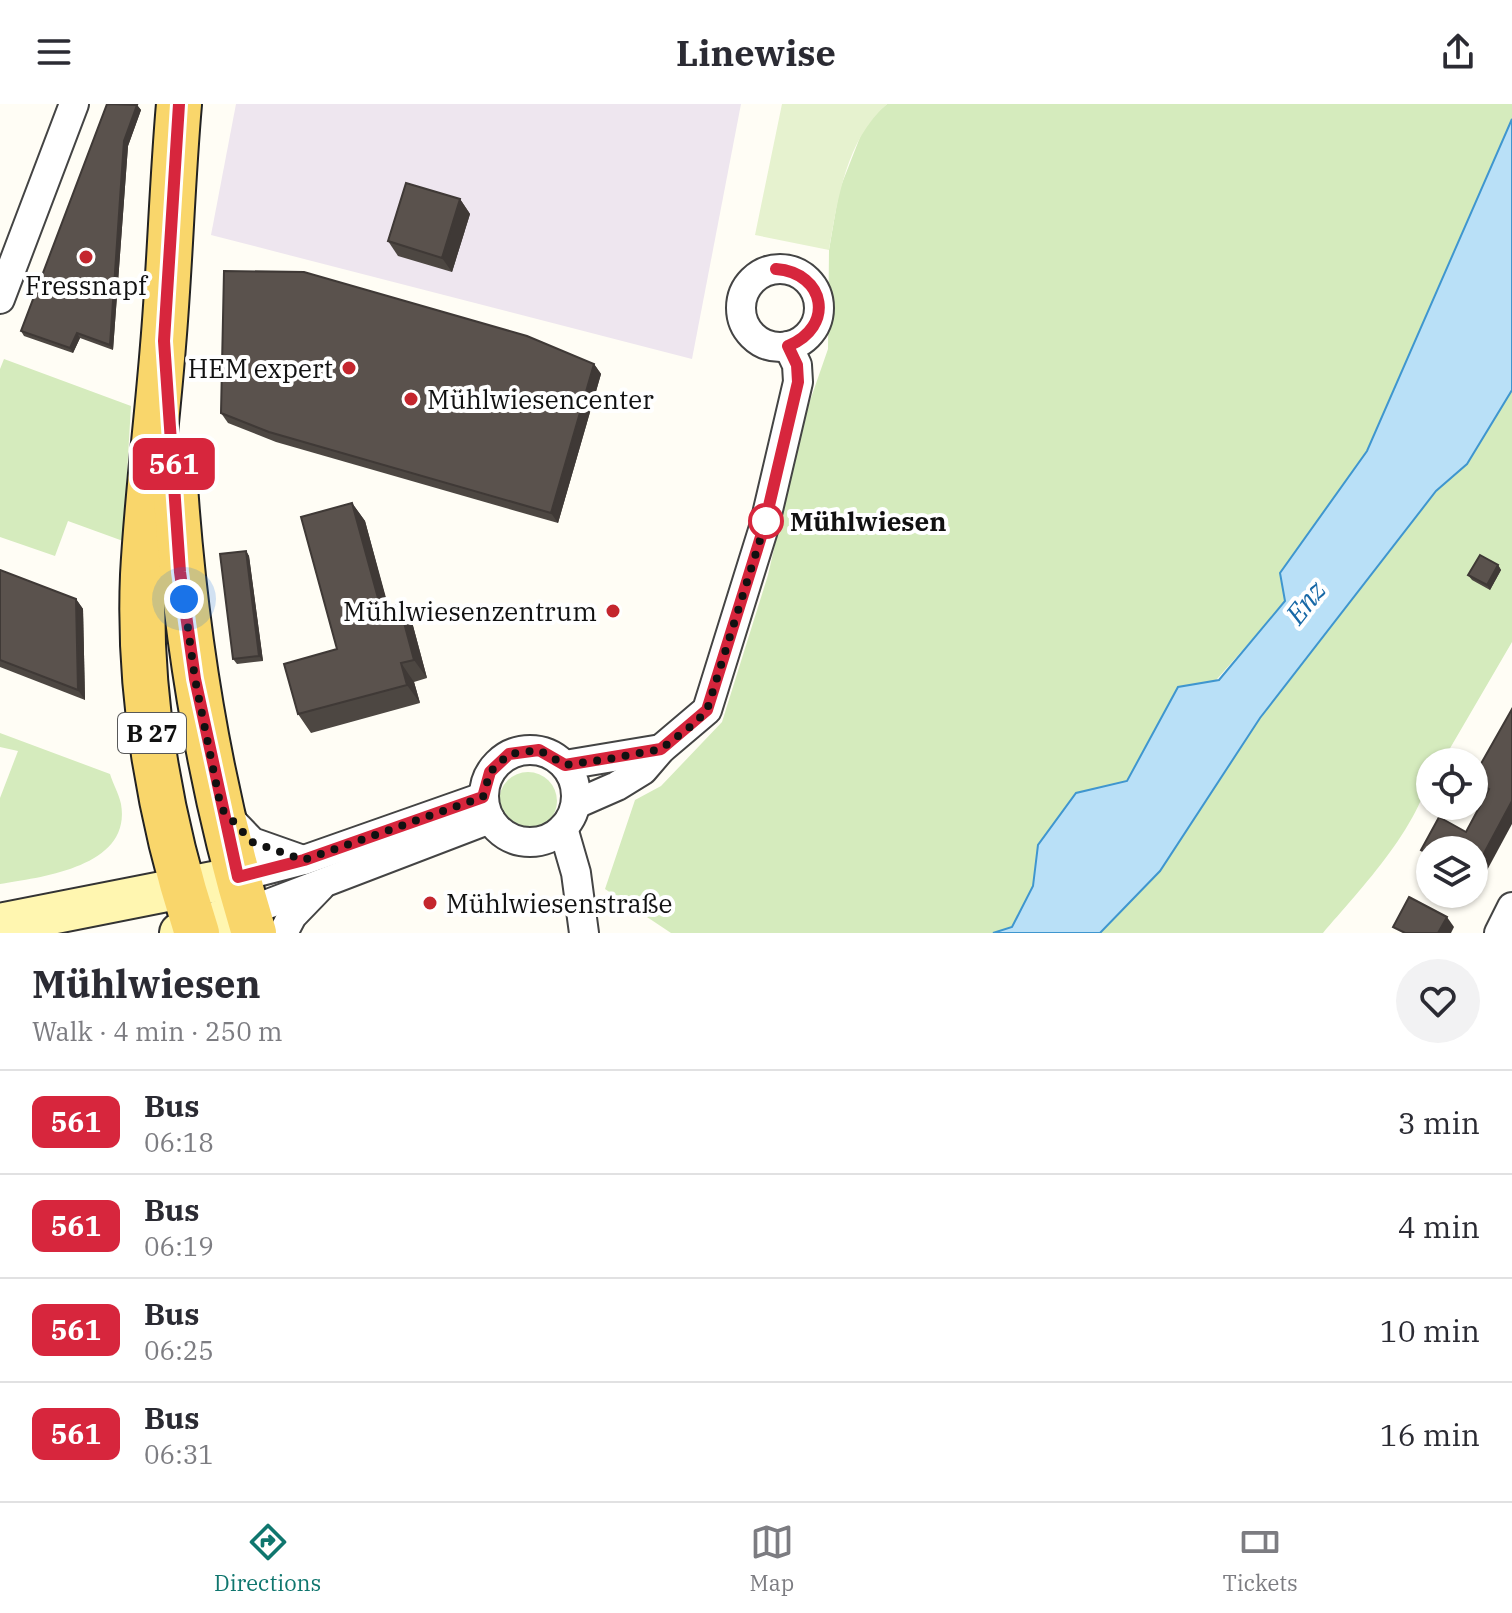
<!DOCTYPE html>
<html lang="en">
<head>
<meta charset="utf-8">
<style>
	:root { --surface:#fff; --page:#f2f2f3; --text:#2b2b33; --muted:#7c7c81; --line:#e1e1e2; --accent:#0f766e }
	body { margin:0; font-family:"IBM Plex Serif",serif; background:var(--page); color:var(--text); height:100vh; display:flex; flex-direction:column; font-size:30px; white-space:nowrap }
	* { box-sizing:border-box; margin:0 }
	p { font-size:26px; color:var(--muted) }
	.icon { flex:none; width:44px; height:44px; fill:none; stroke:currentColor; stroke-width:2; stroke-linecap:round; stroke-linejoin:round }
	.map { position:relative; height:829px; overflow:hidden }
	.details { display:flex; flex-direction:column; background:var(--surface); flex:1 }
	.details>* { flex:none }
	.badge { padding:0 16px; border-radius:12px; font-size:28px; line-height:52px }
	.controls { position:absolute; left:1416px; top:644px; display:grid; gap:16px }
	.controls a { display:grid; place-items:center; width:72px; height:72px; border-radius:50%; background:var(--surface); box-shadow:0 2px 6px #0004; font-size:40px }
	.you { position:absolute; width:40px; height:40px; margin:-20px; border:6px solid #fff; border-radius:50%; background:#1a73e8; box-shadow:0 0 0 12px #1a73e833 }
	.map>.badge { position:absolute; translate:-50% -50%; box-shadow:0 0 0 4px #fff }
	.round { display:grid; place-items:center; flex:none; width:84px; height:84px; border-radius:42px; background:var(--page) }
	.head { display:flex; align-items:center; justify-content:space-between; height:136px; padding:0 32px }
	h1 { font-size:38px; font-weight:700; line-height:60px }
	ul { padding:0; list-style:none }
	li { display:flex; align-items:center; gap:24px; height:104px; padding:0 32px; border-top:2px solid var(--line) }
	li div { flex:1 }
	li b { display:block; font-size:30px }
	li em { font-style:normal }
	li .badge { min-width:88px; font-weight:700; text-align:center }
	header { display:flex; justify-content:space-between; align-items:center; height:104px; padding:0 32px; background:var(--surface); font-size:36px; font-weight:700 }
	.menu { display:flex; justify-content:space-around; align-items:center; height:112px; border-top:2px solid var(--line); background:var(--surface); font-size:22px; color:var(--muted) }
	.menu a { display:grid; justify-items:center; gap:4px }
	.menu .on { color:var(--accent) }
	.map>svg:first-child { display:block }
	.industrial { fill:#eee6ef }
	.green { fill:#d5ebbd }
	.pitch { fill:#e6f2cf }
	.water { fill:#b9e0f7; stroke:#3f96cf; stroke-width:2 }
	.lines { fill:none; stroke-linecap:round; stroke-linejoin:round }
	.minor-casing { stroke:#444; stroke-width:32 }
	.secondary-casing { stroke:#333; stroke-width:44 }
	.primary-casing { stroke:#222; stroke-width:48 }
	.minor { stroke:#fff; stroke-width:28 }
	.secondary { stroke:#fff6b0; stroke-width:40 }
	.primary { stroke:#f9d66b; stroke-width:44 }
	.wall { fill:#4d4742 }
	.shaded-wall { fill:#3f3936 }
	.building { fill:#5a524d; stroke:#3f3936; stroke-width:2 }
	.line-casing { stroke:#fff; stroke-width:18 }
	.line { stroke:#d7263d; stroke-width:12 }
	.walk { stroke:#111; stroke-width:8; stroke-dasharray:0 14.4 }
	.poi-dot { fill:#c4262e; stroke:#fff; stroke-width:3 }
	.stop-dot { fill:#fff; stroke:#d7263d; stroke-width:4 }
	.labels { text-anchor:middle; dominant-baseline:central; stroke-width:8; stroke-linejoin:round; paint-order:stroke }
	.shield { fill:#fff; stroke:#585858; stroke-width:2 }
	.shield-label { font-size:24px; font-weight:bold; fill:#111 }
	.poi-label { font-size:26px; fill:#111; stroke:#fff; text-anchor:end }
	.stop-label { font-size:26px; font-weight:bold; fill:#111; stroke:#fff; text-anchor:start }
	.water-label { font-size:28px; font-style:italic; fill:#1768a6; stroke:#fff }
</style>
</head>
<body>
<header><svg class="icon" aria-label="menu" viewBox="0 0 24 24"><path d="M4 6h16M4 12h16M4 18h16"/></svg>Linewise<svg class="icon" aria-label="share" viewBox="0 0 24 24"><path d="M12 15V3M7 8l5-5 5 5M5 13v7h14v-7"/></svg></header>
<div class="map">
<svg width="1512" height="829" viewBox="0 0 1512 829">
	<rect width="100%" height="100%" fill="#fffdf5"/>
	<polygon class="industrial" points="236,0 741,0 692,255 211,131"/>
	<g class="green">
		<polygon points="887,0 1512,0 1512,15 1367,347 1280,469 1286,497 1127,677 1076,689 1038,741 1033,782 1012,823 993,829 671,829 605,785 635,696 661,682 722,618 768,471 804,314 828,245 829,146 839,87 866,18"/>
		<polygon points="4,255 131,302 123,437 68,417 55,452 0,433 0,265"/>
		<path d="M1512 286V538L1442 658H1430C1430 713 1358 788 1323 829H1100L1160 767 1260 614 1436 387 1467 360Z"/>
		<path d="M0 629 110 670C113 680 119 690 121 700 132 763 42 773 0 780V694L18 647 0 643Z"/>
		<circle cx="528" cy="697" r="29"/>
	</g>
	<path class="pitch" d="M782 0H887C846 36 838 94 829 146L755 131Z"/>
	<polygon class="water" points="1512,15 1512,286 1467,360 1436,387 1260,614 1160,767 1100,829 993,829 1012,823 1033,782 1038,741 1076,689 1127,677 1178,583 1219,576 1285,497 1280,469 1367,347"/>
	<g class="lines">
		<g class="minor-casing">
			<g id="minor">
				<circle cx="780" cy="204" r="39"/>
				<polyline points="0,195 74,0"/>
				<circle cx="530" cy="692" r="46"/>
				<polyline points="565,661 661,645"/>
				<polyline points="576,700 617,682 643,666 661,645 707,606 764,423 798,278 797,261 788,242"/>
				<polyline points="227,712 252,738 303,756"/>
				<polyline points="563,724 576,769 584,829"/>
				<polyline points="238,773 304,756 483,693"/>
				<polyline points="247,808 490,715"/>
				<polyline points="283,829 292,812 320,783"/>
				<polyline points="1499,829 1512,803"/>
			</g>
		</g>
		<g class="secondary-casing">
			<g id="secondary">
				<polyline points="0,820 238,773"/>
				<polyline points="180,829 247,808"/>
			</g>
		</g>
		<g class="primary-casing">
			<g id="primary">
				<path d="M179 0C172 80 170 161 163 242 157 318 147 395 143 471 138 590 160 716 197 829"/>
				<path d="M174 367C184 524 208 679 254 829"/>
			</g>
		</g>
		<use href="#minor" class="minor"/>
		<use href="#secondary" class="secondary"/>
		<use href="#primary" class="primary"/>
	</g>
	<g class="wall">
		<polygon points="137,1 141,6 128,42 113,246 80,234 73,249 24,232 21,227"/>
		<polygon points="460,95 470,110 452,168 398,152 388,137"/>
		<polygon points="594,260 601,270 558,419 276,338 228,319 221,309"/>
		<polygon points="352,399 365,417 388,503 399,500 412,518 427,574 414,578 420,599 311,629 298,610 337,545"/>
		<polygon points="246,447 249,452 263,557 237,560 233,555"/>
		<polygon points="1498,461 1501,466 1490,486 1472,476 1468,471"/>
		<polygon points="0,466 76,495 83,505 85,596 0,563"/>
		<polygon points="1512,605 1478,783 1474,780 1474,746 1430,746 1430,757 1421,746 1466,728 1487,689 1479,685 1474,678 1474,672"/>
	</g>
	<g class="shaded-wall">
		<polygon points="137,1 141,6 128,42 113,246 110,241 124,37"/>
		<polygon points="460,95 470,110 452,168 442,154"/>
		<polygon points="77,229 80,234 73,249 70,244"/>
		<polygon points="594,260 601,270 558,419 551,409"/>
		<polygon points="352,399 365,417 394,523 381,505"/>
		<polygon points="246,447 249,452 263,557 259,552"/>
		<polygon points="1498,461 1501,466 1490,486 1487,481"/>
		<polygon points="76,495 83,505 85,596 78,586"/>
		<polygon points="399,500 412,518 427,574 414,556"/>
		<polygon points="401,559 414,578 420,599 407,581"/>
		<polygon points="1512,697 1512,720 1478,783 1474,777 1474,768"/>
		<polygon points="1447,813 1454,823 1451,829 1438,829"/>
	</g>
	<g class="building">
		<polygon points="107,0 137,1 124,37 110,241 77,229 70,244 21,227"/>
		<polygon points="406,79 460,95 442,154 388,137"/>
		<polygon points="224,167 304,168 527,232 594,260 551,409 269,328 221,309"/>
		<polygon points="352,399 381,505 399,500 414,556 401,559 407,581 298,610 284,560 337,545 301,413"/>
		<polygon points="246,447 259,552 233,555 220,450"/>
		<polygon points="1480,451 1498,461 1487,481 1468,471"/>
		<polygon points="0,466 76,495 78,586 0,556"/>
		<polygon points="1512,605 1512,697 1474,768 1474,746 1430,746 1430,751 1421,746 1439,713 1466,728 1489,685 1474,676 1474,672"/>
		<polygon points="1409,793 1447,813 1438,829 1405,829 1393,823"/>
	</g>
	<g class="lines">
		<g class="line-casing">
			<path id="line" d="M179 0 164 237 180 468 195 575 238 773 304 756 483 693 490 668 509 650 539 646 565 661 661 645 707 606 764 423 798 278 797 261 788 242C835 223 826 169 776 165"/>
		</g>
		<use href="#line" class="line"/>
		<polyline class="walk" points="184,495 195,575 221,704 252,738 304,756 483,693 490,668 509,650 539,646 565,661 609,655 661,645 695,619 707,606 766,417"/>
	</g>
	<g class="poi-dot">
		<circle cx="86" cy="153" r="8"/>
		<circle cx="349" cy="264" r="8"/>
		<circle cx="411" cy="295" r="8"/>
		<circle cx="613" cy="507" r="8"/>
		<circle cx="430" cy="799" r="8"/>
	</g>
	<circle class="stop-dot" cx="766" cy="417" r="16"/>
	<g class="labels">
		<rect class="shield" x="118" y="609" width="68" height="40" rx="6"/>
		<g class="shield-label">
			<text x="152" y="629">B 27</text>
		</g>
		<g class="poi-label">
			<text x="86" y="181" text-anchor="middle">Fressnapf</text>
			<text x="333" y="264">HEM expert</text>
			<text x="427" y="295" text-anchor="start">Mühlwiesencenter</text>
			<text x="597" y="507">Mühlwiesenzentrum</text>
			<text x="446" y="799" text-anchor="start">Mühlwiesenstraße</text>
		</g>
		<g class="stop-label">
			<text x="790" y="417">Mühlwiesen</text>
		</g>
		<g class="water-label">
			<text transform="translate(1305 498) rotate(-52)">Enz</text>
		</g>
	</g>
</svg>
<div class="controls">
<a><svg class="icon" aria-label="locate" viewBox="0 0 24 24"><circle cx="12" cy="12" r="6"/><path d="M12 2v4M12 18v4M2 12h4M18 12h4"/></svg></a>
<a><svg class="icon" aria-label="layers" viewBox="0 0 24 24"><path d="M12 4l9 5-9 5-9-5zM3 14l9 5 9-5"/></svg></a>
</div>
<div class="you" style="left:184px;top:495px"></div>
<b class="badge" style="left:174px;top:360px;background:#d7263d;color:#fff">561</b>
</div>
<section class="details">
<div class="head"><div><h1>Mühlwiesen</h1><p>Walk · 4 min · 250 m</p></div><a class="round"><svg class="icon" aria-label="heart" viewBox="0 0 24 24"><path d="M12 20l-8-8c-3-5 5-10 8-4 3-6 11-1 8 4z"/></svg></a></div>
<ul>
<li><span class="badge" style="background:#d7263d;color:#fff">561</span><div><b>Bus</b><p>06:18</p></div><em>3 min</em></li>
<li><span class="badge" style="background:#d7263d;color:#fff">561</span><div><b>Bus</b><p>06:19</p></div><em>4 min</em></li>
<li><span class="badge" style="background:#d7263d;color:#fff">561</span><div><b>Bus</b><p>06:25</p></div><em>10 min</em></li>
<li><span class="badge" style="background:#d7263d;color:#fff">561</span><div><b>Bus</b><p>06:31</p></div><em>16 min</em></li>
</ul>
</section>
<nav class="menu">
<a class="on"><svg class="icon" aria-label="directions" viewBox="0 0 24 24"><path d="M12 3l9 9-9 9-9-9zM9 14v-3h6M13 9l2 2-2 2"/></svg>Directions</a>
<a><svg class="icon" aria-label="map" viewBox="0 0 24 24"><path d="M3 6l6-2 6 2 6-2v14l-6 2-6-2-6 2zM9 4v14M15 6v14"/></svg>Map</a>
<a><svg class="icon" aria-label="tickets" viewBox="0 0 24 24"><path d="M3 7h18v10H3zM15 7v10"/></svg>Tickets</a>
</nav>
</body>
</html>
